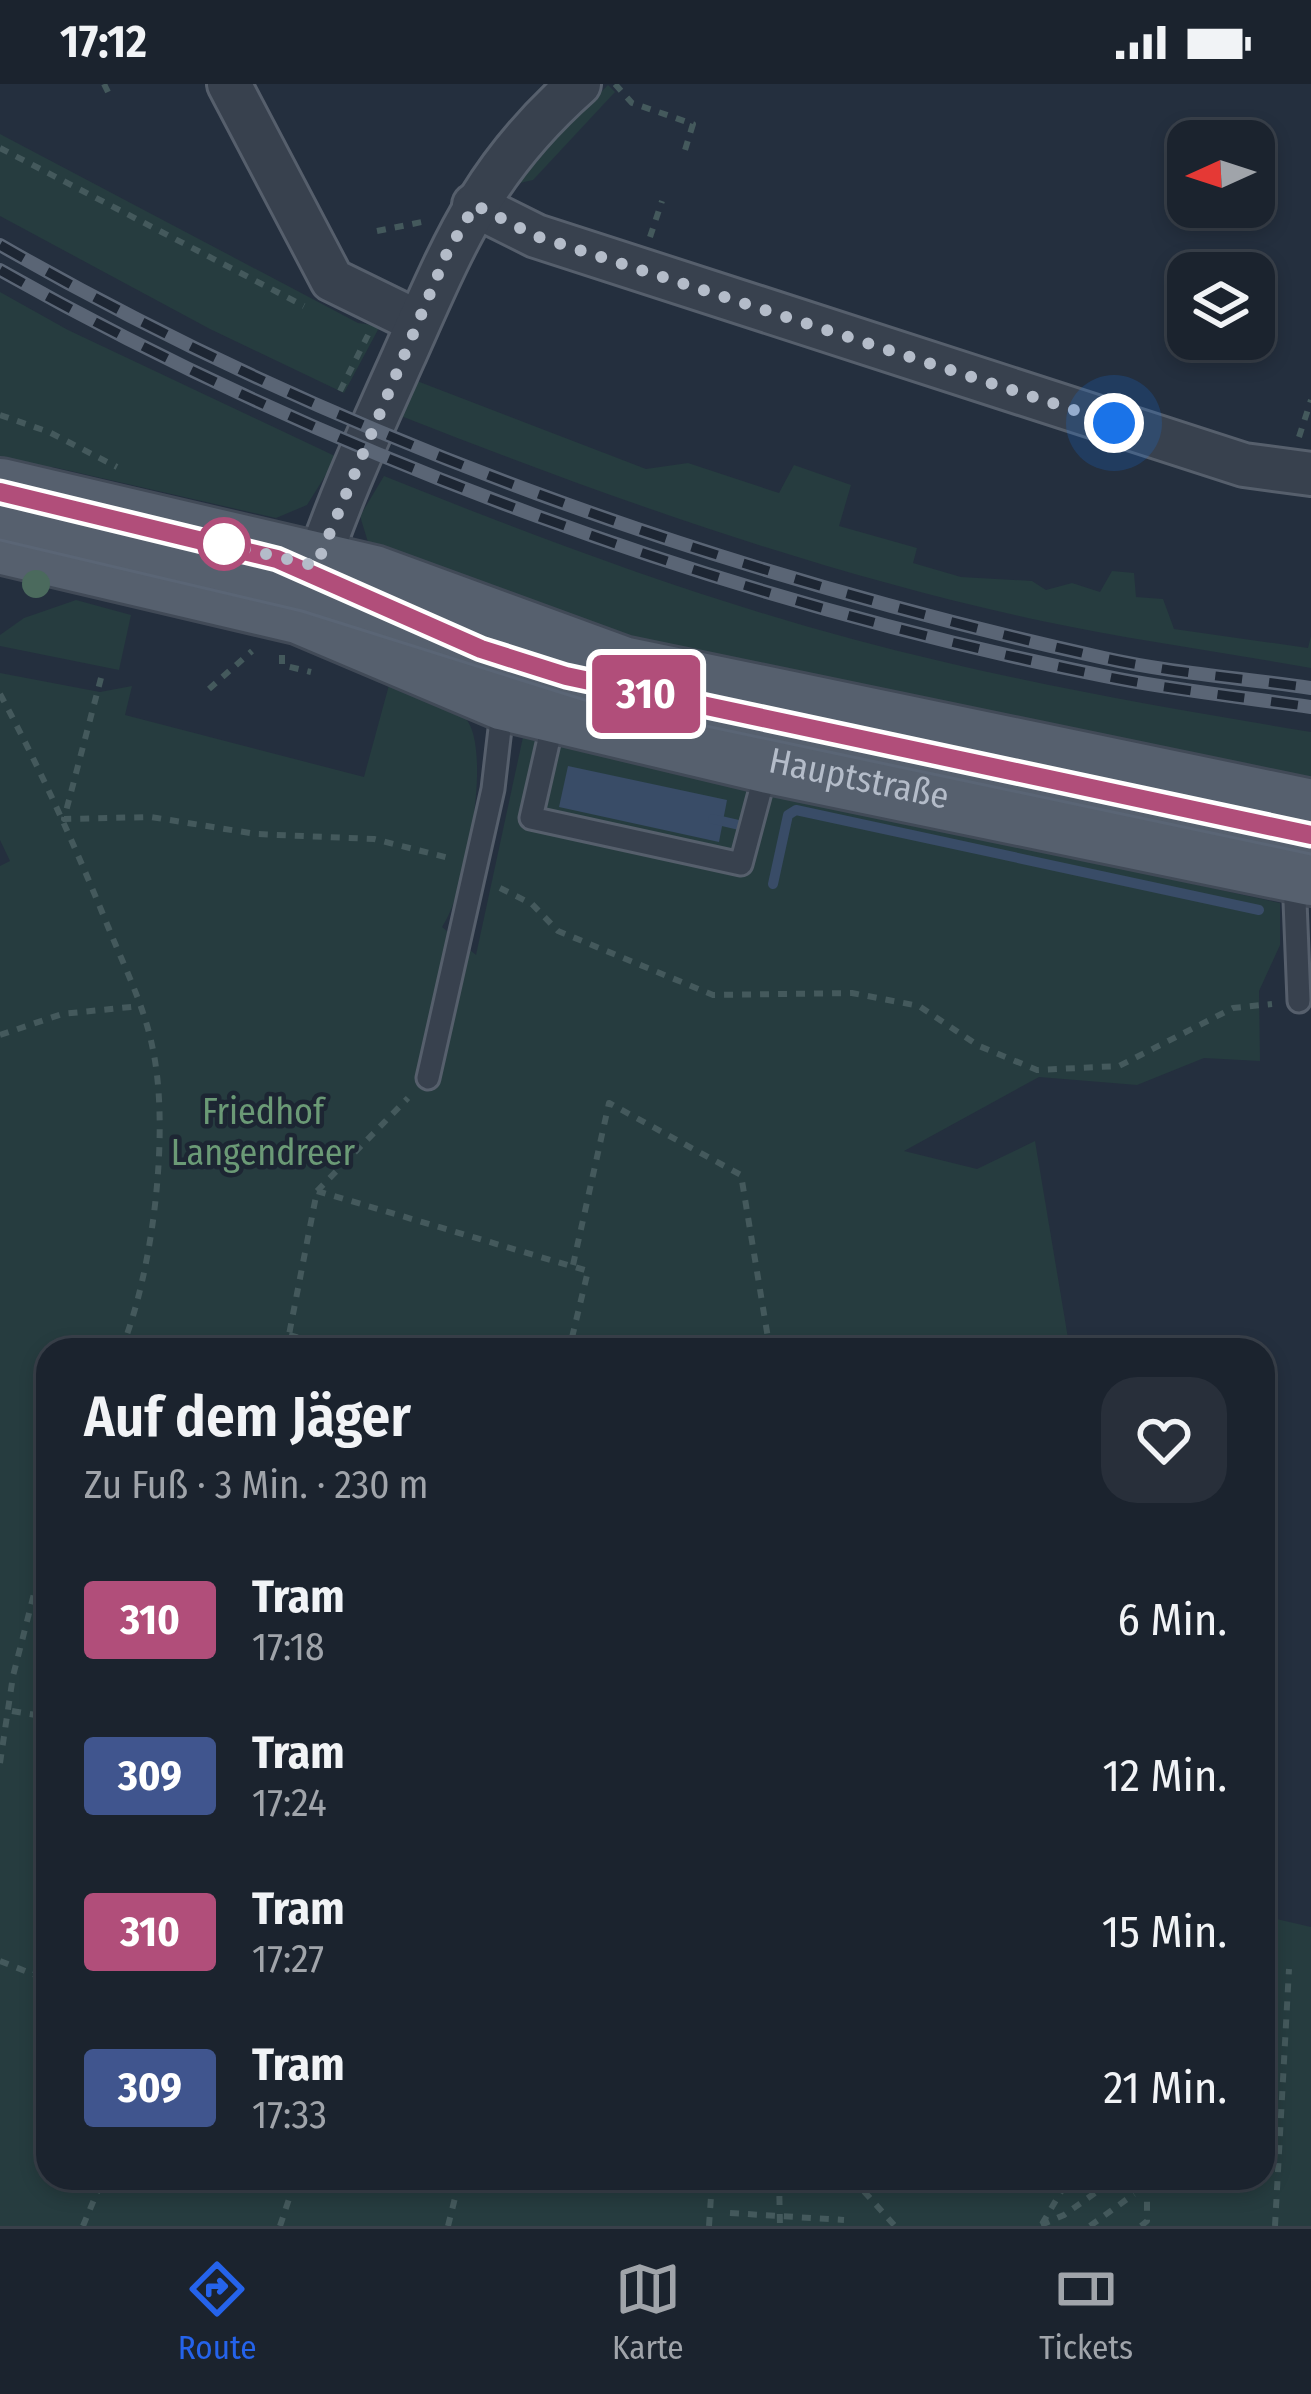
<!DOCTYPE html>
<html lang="de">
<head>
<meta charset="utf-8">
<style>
	:root { --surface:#1b232e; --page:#282f3a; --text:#f1f3f6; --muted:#a0a4aa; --line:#39404a; --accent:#2563eb }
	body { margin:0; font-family:"Fira Sans Condensed",sans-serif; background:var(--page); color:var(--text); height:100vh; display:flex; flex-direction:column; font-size:45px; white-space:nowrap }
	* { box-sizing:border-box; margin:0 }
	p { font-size:39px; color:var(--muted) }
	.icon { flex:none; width:66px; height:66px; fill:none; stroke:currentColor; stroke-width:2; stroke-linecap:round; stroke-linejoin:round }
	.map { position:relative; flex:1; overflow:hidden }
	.side { position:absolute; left:36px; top:1254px; width:1239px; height:852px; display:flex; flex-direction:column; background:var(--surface); border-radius:36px; box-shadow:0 6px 18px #0003,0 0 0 3px var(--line) }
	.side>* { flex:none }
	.badge { padding:0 24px; border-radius:9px; font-size:42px; line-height:78px }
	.needle { width:78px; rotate:267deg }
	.fabs { position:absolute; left:1167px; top:36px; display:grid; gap:24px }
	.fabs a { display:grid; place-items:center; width:108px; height:108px; border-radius:24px; background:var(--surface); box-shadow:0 6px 18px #0003,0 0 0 3px var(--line); font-size:60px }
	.you { position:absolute; width:60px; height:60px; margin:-30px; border:9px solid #fff; border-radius:50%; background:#1a73e8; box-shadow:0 0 0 18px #1a73e833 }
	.map>.badge { position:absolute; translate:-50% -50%; box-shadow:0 0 0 6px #fff }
	.round { display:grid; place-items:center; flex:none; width:126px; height:126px; border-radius:36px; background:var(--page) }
	.overview { display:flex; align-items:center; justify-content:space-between; height:204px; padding:0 48px }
	h1 { font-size:57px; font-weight:600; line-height:90px }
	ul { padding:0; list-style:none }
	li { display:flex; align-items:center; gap:36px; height:156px; padding:0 48px }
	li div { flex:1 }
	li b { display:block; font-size:45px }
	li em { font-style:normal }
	li .badge { min-width:132px; font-weight:700; text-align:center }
	.status { display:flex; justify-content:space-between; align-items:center; height:84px; padding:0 60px; background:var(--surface); direction:ltr }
	.status svg { height:33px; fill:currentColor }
	.tab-bar { display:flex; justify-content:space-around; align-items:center; height:168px; border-top:3px solid var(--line); background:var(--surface); font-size:33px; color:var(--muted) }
	.tab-bar a { display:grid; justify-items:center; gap:6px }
	.tab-bar .active { color:var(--accent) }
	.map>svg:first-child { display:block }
	.green { fill:#263c3f }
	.water { fill:#394c67 }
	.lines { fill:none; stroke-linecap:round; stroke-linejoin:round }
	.stream { stroke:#394c67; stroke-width:10 }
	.lane-casing { stroke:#565f6c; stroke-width:27 }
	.street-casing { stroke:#565f6c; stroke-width:48 }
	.primary-casing { stroke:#414a57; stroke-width:72 }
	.path { stroke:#44595c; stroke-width:6; stroke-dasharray:9 9; stroke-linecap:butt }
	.lane { stroke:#38414e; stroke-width:21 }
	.street { stroke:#38414e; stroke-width:42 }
	.primary { stroke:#56606e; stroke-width:66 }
	.tram { stroke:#5a6575; stroke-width:3 }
	.rail-casing { stroke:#5a6575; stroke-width:14 }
	.rail { stroke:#1d2633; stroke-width:9; stroke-dasharray:27; stroke-linecap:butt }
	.tree { fill:#4b6a5d }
	.line-casing { stroke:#fff; stroke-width:27 }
	.line { stroke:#b14e7a; stroke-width:18 }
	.walk { stroke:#b4bcc9; stroke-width:12; stroke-dasharray:0 21.6 }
	.stop-dot { fill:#fff; stroke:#b14e7a; stroke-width:6 }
	.labels { text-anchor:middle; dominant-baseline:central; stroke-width:9; stroke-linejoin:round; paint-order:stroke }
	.street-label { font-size:36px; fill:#b4bcc9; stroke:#1d2633 }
	.park-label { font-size:36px; fill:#6b9a76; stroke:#1d2633 }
</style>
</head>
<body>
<div class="status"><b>17:12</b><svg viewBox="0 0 49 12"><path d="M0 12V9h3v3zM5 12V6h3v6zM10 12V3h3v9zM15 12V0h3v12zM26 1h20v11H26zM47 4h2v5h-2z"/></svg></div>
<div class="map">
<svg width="1311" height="2142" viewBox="0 0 1311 2142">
	<rect width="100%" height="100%" fill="#242f3e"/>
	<g class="green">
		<polygon points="608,1 615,8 533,96 520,99 520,90"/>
		<polygon points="0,50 358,239 380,242 344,309 210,245 0,132"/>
		<polygon points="0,208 68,246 337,373 307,421 276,434 53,383 34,389 0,383"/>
		<path d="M417 297 646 385 688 379 779 409 794 381 851 401 839 442 917 464 913 479 961 493 1032 497 1046 506 1072 499 1100 508 1112 487 1134 489 1136 513 1163 515 1174 545 1308 564 1311 552V584C1222 568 1131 556 1042 537 822 490 610 414 401 332Z"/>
		<path d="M384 392C538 454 695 513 856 556 1006 596 1158 623 1311 648V710L632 568 371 468 360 432Z"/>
		<polygon points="76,516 131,531 119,586 0,562 0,551 24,534"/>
		<path d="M0 589 100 608 132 602 125 631 364 693 389 601C406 608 458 624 466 635 493 667 465 812 442 843L476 871 523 653 1280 819V861L1259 907 1260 977 1204 974 1137 1001 1039 993 904 1067 977 1085 1035 1057 1070 1266H48V2094H1263V1832L1311 1843V2142H0V782L10 777 0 756Z"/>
	</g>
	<polygon class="water" points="568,682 727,716 719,758 559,723"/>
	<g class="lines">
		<g class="stream">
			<polyline points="713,735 739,741"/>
			<polyline points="773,800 788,731 796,726 1259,826"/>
		</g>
		<g class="lane-casing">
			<g id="lane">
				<polyline points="554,633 531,734 741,780 767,682"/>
				<polyline points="1294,792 1299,917"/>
				<polyline points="428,994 493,705 503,619"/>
			</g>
		</g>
		<g class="street-casing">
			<g id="street">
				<polyline points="229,0 332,196 418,238"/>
				<polyline points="474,121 536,152 1244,381 1311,390"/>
				<path d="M310 503C335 424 369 350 403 274 454 160 482 86 579 0"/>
			</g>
		</g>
		<g class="primary-casing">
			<g id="primary">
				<polyline points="0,408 373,495 622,586 1311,729"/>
				<path id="s1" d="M0 456 302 527 505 613 769 676 1311 788"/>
			</g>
		</g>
		<g class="path">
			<polyline points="104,0 108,8"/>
			<polyline points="615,0 632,19 693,40 685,66"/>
			<polyline points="0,64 304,222"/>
			<polyline points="377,147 422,138"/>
			<polyline points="650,153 662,117"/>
			<polyline points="340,307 368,251"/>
			<polyline points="0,331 49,348 117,383"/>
			<polyline points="1299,353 1311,316"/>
			<polyline points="282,571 282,581 311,588"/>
			<polyline points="101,594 64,735 151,733 256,750 374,755 453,775"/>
			<polyline points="209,605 252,567"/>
			<path d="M0 610C41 686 76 764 109 845 125 884 145 924 153 966 170 1047 153 1189 121 1266"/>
			<polyline points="500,804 532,820 558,847 713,911 852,909 919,922 979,962 1037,986 1119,982 1233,924 1272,920"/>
			<polyline points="0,951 62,930 140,922"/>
			<polyline points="317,1107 408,1014"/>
			<polyline points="573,1181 609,1019 741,1091 770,1266"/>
			<polyline points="289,1251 345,1266"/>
			<polyline points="286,1266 317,1107 588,1187 569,1266"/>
			<polyline points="12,1627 48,1633"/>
			<polyline points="0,1679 13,1592 48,1455"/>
			<polyline points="0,1877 48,1896"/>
			<polyline points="35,1890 48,1860"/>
			<polyline points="676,2094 774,2094"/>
			<polyline points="779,2094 780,2142"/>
			<polyline points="852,2094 895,2142"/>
			<polyline points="730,2129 844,2136"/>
			<polyline points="1042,2140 1069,2094"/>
			<polyline points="1041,2141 1064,2131 1116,2094"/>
			<polyline points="83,2142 103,2094"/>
			<polyline points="280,2142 296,2094"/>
			<polyline points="448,2142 460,2094"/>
			<polyline points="709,2142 712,2098"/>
			<polyline points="1090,2142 1134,2110"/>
			<polyline points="1141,2142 1147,2137 1147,2094"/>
			<polyline points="1275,2142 1289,1885"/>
		</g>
		<use href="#lane" class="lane"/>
		<use href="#street" class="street"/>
		<use href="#primary" class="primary"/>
		<g class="tram">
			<polyline points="0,408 277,475 481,565 566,592 1311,751"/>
			<polyline points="0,456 302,527 588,617 1311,770"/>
		</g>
		<g class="rail-casing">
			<g id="rail">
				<path d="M0 161C339 356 722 490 1104 574 1171 589 1243 594 1311 604"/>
				<path d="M0 186C333 375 729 517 1104 592 1172 606 1242 613 1311 623"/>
			</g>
		</g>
		<use href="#rail" class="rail"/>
	</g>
	<circle class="tree" cx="36" cy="500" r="14"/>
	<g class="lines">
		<g class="line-casing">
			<polyline id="line" points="0,408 277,475 481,565 566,592 1311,751"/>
		</g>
		<use href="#line" class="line"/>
		<polyline class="walk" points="224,460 316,482 447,169 475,121 536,152 1114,339"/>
	</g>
	<circle class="stop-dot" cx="224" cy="460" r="24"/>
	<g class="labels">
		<g class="street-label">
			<text stroke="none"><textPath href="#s1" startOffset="894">Hauptstraße</textPath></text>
		</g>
		<g class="park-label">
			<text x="263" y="1028">Friedhof<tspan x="263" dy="41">Langendreer</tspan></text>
		</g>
	</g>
</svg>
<div class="fabs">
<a><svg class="needle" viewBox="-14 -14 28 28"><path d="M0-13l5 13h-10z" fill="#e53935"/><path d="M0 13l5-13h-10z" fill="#a0a4aa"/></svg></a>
<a><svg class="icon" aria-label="layers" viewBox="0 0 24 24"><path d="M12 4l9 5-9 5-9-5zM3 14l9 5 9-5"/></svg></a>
</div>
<div class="you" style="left:1114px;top:339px"></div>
<b class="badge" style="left:646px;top:610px;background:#b14e7a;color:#fff">310</b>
<section class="side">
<div class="overview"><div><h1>Auf dem Jäger</h1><p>Zu Fuß · 3 Min. · 230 m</p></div><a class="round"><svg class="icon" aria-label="heart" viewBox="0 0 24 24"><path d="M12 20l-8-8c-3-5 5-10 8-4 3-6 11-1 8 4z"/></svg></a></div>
<ul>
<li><span class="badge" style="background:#b14e7a;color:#fff">310</span><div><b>Tram</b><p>17:18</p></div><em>6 Min.</em></li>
<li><span class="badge" style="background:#40558e;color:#fff">309</span><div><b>Tram</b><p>17:24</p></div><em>12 Min.</em></li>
<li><span class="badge" style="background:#b14e7a;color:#fff">310</span><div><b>Tram</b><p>17:27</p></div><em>15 Min.</em></li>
<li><span class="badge" style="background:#40558e;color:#fff">309</span><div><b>Tram</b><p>17:33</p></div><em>21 Min.</em></li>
</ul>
</section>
</div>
<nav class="tab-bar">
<a class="active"><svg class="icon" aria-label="directions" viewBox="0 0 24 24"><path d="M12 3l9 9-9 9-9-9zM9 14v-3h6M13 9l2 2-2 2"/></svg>Route</a>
<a><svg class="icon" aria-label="map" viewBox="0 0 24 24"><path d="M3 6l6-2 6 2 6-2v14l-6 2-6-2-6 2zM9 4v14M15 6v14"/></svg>Karte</a>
<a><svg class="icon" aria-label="tickets" viewBox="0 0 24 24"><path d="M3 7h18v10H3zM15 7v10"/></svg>Tickets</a>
</nav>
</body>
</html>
